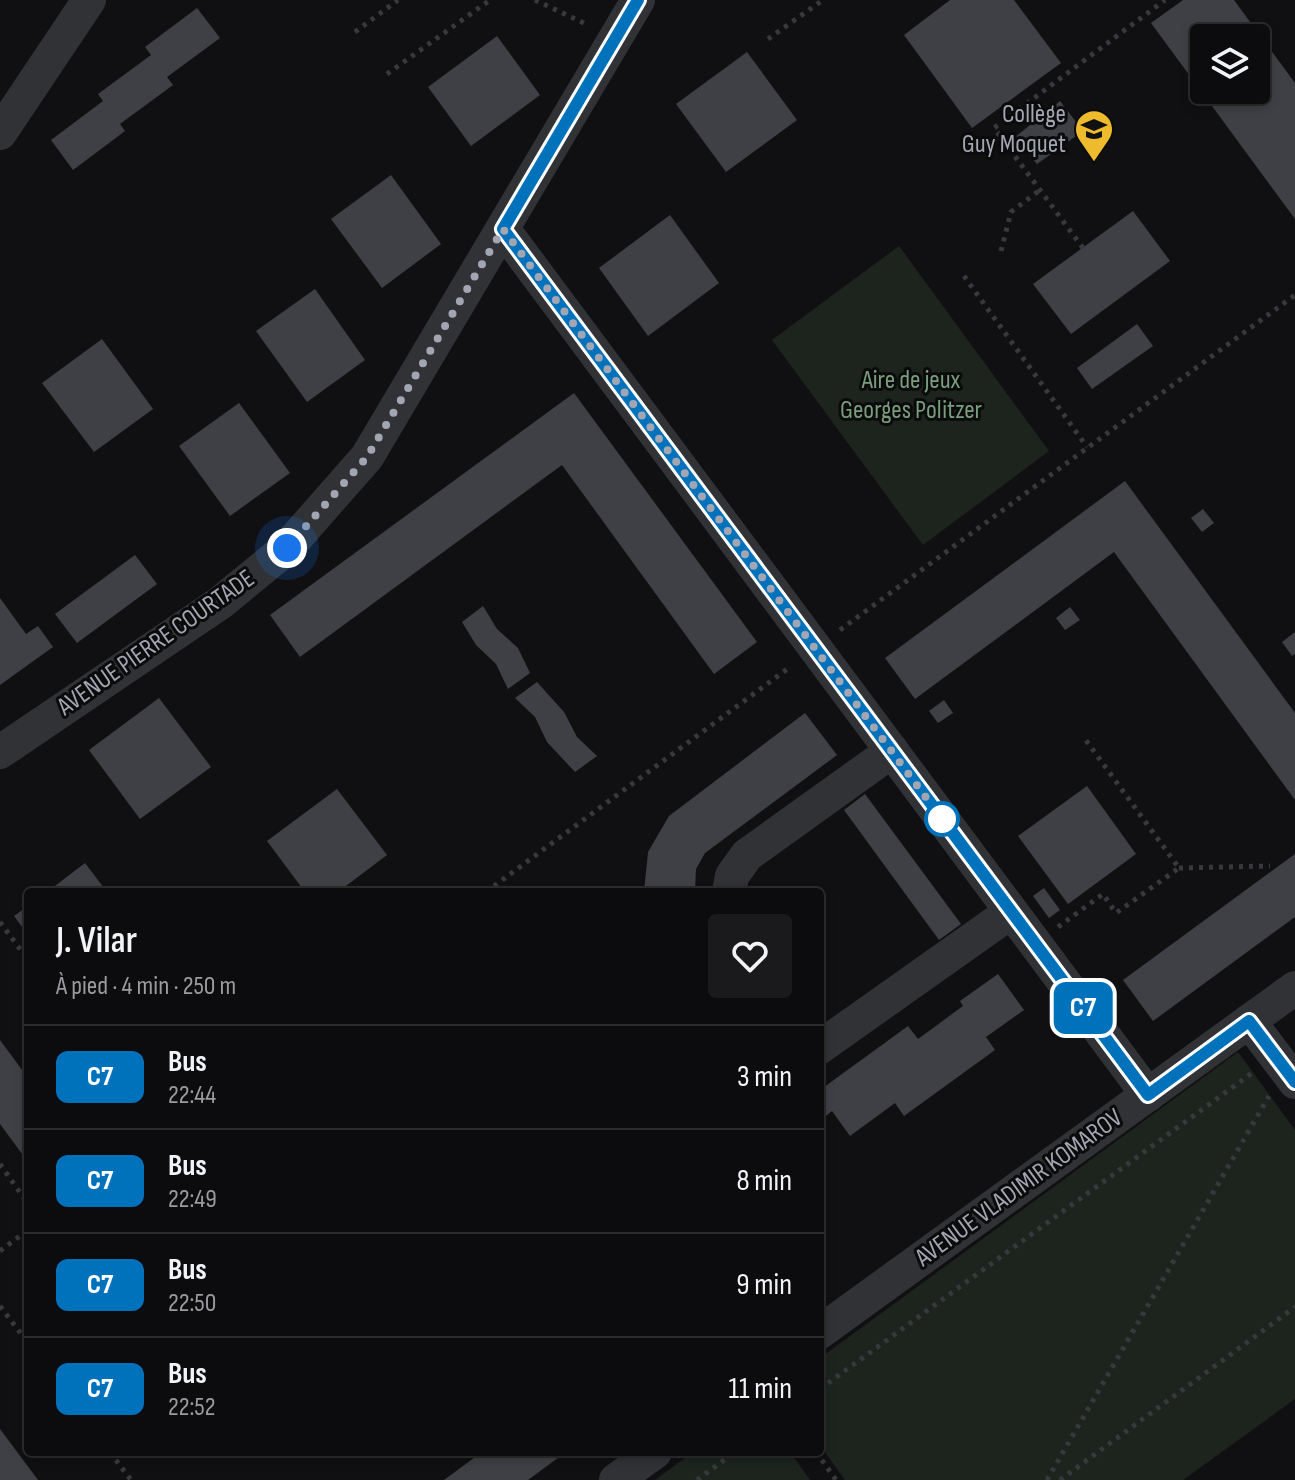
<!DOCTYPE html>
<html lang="fr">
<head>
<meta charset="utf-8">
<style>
	:root { --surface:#0c0c0e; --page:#1a1a1c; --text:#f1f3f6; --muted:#9a9b9e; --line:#2c2c2e }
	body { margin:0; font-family:"Sofia Sans Condensed",sans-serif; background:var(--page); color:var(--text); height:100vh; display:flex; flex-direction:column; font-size:30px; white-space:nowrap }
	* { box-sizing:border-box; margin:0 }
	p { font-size:26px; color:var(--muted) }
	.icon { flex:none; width:44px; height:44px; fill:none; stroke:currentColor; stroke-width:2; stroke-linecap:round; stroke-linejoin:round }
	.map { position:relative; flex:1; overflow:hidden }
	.sheet { position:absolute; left:24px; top:888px; width:800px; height:568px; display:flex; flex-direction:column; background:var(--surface); border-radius:8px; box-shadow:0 4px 12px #0003,0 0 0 2px var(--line) }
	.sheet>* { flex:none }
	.badge { padding:0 16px; border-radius:12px; font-size:28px; line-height:52px }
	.controls { position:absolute; left:1190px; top:24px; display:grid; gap:16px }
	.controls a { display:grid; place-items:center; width:80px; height:80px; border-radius:8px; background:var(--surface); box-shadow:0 4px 12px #0003,0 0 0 2px var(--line); font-size:40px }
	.you { position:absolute; width:40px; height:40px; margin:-20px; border:6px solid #fff; border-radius:50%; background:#1a73e8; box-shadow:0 0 0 12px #1a73e833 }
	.map>.badge { position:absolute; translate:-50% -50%; box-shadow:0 0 0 4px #fff }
	.round { display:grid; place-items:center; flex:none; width:84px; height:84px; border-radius:8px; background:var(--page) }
	.headline { display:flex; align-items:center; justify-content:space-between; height:136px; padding:0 32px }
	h1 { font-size:38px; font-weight:600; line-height:60px }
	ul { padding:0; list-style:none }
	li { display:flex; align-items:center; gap:24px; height:104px; padding:0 32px; border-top:2px solid var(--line) }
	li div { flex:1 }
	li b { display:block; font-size:30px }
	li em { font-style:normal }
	li .badge { min-width:88px; font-weight:700; text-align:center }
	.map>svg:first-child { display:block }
	.green { fill:#1d241e }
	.building { fill:#3f4045; fill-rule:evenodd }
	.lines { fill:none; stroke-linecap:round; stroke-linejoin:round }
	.path { stroke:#37393d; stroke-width:5; stroke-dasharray:4 6; stroke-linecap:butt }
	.minor { stroke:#313236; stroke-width:34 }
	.line-casing { stroke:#fff; stroke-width:18 }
	.line { stroke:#0072bc; stroke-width:12 }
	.walk { stroke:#a2a5b2; stroke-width:8; stroke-dasharray:0 14.4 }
	.stop-dot { fill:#fff; stroke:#0072bc; stroke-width:4 }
	.labels { text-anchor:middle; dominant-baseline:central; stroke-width:6; stroke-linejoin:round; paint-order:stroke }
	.poi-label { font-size:26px; fill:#a2a5b2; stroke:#0b0b0c; text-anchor:end }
	.park-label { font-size:26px; fill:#799d7d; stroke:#0b0b0c }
	.street-label { font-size:26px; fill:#a2a5b2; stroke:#0b0b0c }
</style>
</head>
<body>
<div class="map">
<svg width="1295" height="1480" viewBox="0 0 1295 1480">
	<rect width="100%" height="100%" fill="#101012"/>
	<g class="green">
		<polygon points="899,246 1049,451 923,545 772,340"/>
		<polygon points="1238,1052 1295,1130 1295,1399 1183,1480 845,1480 820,1445 820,1358"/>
		<polygon points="693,1452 790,1452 810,1480 655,1480"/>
	</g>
	<g class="building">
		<polygon points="950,0 1014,0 1061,63 972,128 904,35"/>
		<path d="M1183 0H1234L1295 83V219L1151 23ZM1204 38H1256V90H1204Z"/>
		<polygon points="197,8 220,38 167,77 173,85 120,124 125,131 73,170 51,140 103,101 98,94 151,55 145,47"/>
		<polygon points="497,36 540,95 471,146 428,87"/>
		<polygon points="747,52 797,120 726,172 676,104"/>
		<polygon points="1060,101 1083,131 1037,164 1015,137"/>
		<polygon points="391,175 441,244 382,288 331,219"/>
		<polygon points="1133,211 1170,261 1071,334 1033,284"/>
		<polygon points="670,215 719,283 648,336 599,268"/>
		<polygon points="315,289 365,360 307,402 256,331"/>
		<polygon points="1137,324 1153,346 1092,389 1077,368"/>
		<polygon points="102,339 153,409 94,452 42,383"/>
		<polygon points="574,393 757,642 714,674 562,465 300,657 270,615"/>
		<polygon points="239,403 290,473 230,516 179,446"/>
		<polygon points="1125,481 1295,713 1295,800 1114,552 915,699 885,658"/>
		<polygon points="1203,509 1214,523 1202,532 1191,518"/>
		<polygon points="135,555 157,584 77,643 55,614"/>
		<polygon points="0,598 26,634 38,626 53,647 0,685"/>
		<polygon points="483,606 497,629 518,648 530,673 508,689 496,664 476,645 462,622"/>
		<polygon points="1070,607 1080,620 1065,630 1056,618"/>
		<polygon points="1295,632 1295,654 1292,656 1282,642"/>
		<polygon points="537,682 564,712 577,737 597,756 575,772 547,742 535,717 515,698"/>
		<polygon points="159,698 211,767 140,819 89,750"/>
		<polygon points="944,700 953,713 938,723 929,711"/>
		<polygon points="805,713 837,755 705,853 696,869 695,892 644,892 648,852 669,816"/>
		<polygon points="1087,786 1136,854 1068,904 1018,836"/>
		<polygon points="337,789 387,855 338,892 305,892 267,841"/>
		<polygon points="865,794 961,924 939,940 844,810"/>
		<polygon points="1295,854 1295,917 1153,1021 1123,980"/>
		<polygon points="85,863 107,892 47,892"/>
		<polygon points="1044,888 1060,910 1049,918 1033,896"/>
		<polygon points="28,906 28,935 14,916"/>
		<polygon points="998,974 1024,1010 986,1037 995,1050 904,1116 895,1103 850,1136 832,1111 822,1119 820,1090 908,1026 918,1039 963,1006 960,1001"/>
		<polygon points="0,1040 28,1078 28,1162 0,1124"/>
		<polygon points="0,1429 38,1480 0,1480"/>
		<polygon points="482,1452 566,1452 528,1480 444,1480"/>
	</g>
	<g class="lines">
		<g class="path">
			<polyline points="535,0 588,25"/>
			<polyline points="355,32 398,0"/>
			<polyline points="768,39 823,0"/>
			<polyline points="387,74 490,0"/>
			<polyline points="1083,248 994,128 1165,0"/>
			<polyline points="1001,251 1011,212 1040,190"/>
			<polyline points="964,276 1087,447"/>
			<polyline points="840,630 1295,295"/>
			<polyline points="1179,868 1270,866"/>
			<polyline points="486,892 790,667"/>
			<polyline points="0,922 28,960"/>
			<polyline points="1058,927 1103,894 1116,913 1179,868 1085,739"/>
			<polyline points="0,1164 28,1204"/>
			<polyline points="0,1251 28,1230"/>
			<polyline points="0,1306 28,1343"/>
			<polyline points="820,1389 1252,1073"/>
			<polyline points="110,1452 131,1480"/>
			<polyline points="816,1452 836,1480"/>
			<polyline points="697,1480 735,1452"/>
			<polyline points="1047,1480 1269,1096"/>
			<polyline points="1060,1480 1295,1307"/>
		</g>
		<g class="minor">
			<polyline points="0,133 89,0"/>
			<polyline points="503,229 1148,1095"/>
			<polyline points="0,752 220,603 287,548 367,457 638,0"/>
			<polyline points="729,892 732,876 747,855 892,751"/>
			<polyline points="1249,1021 1295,1082"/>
			<polyline points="820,1047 1011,912"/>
			<polyline points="820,1332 1295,988"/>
			<polyline points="616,1480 655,1452"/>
		</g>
	</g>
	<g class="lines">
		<g class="line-casing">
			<polyline id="line" points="638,0 503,229 1148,1095 1249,1021 1295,1082"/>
		</g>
		<use href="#line" class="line"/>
		<polyline class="walk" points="287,548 367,457 503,229 942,819"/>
	</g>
	<defs>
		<g id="school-pin" transform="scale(2)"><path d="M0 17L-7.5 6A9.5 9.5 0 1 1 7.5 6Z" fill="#eebb2c" stroke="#0b0b0c"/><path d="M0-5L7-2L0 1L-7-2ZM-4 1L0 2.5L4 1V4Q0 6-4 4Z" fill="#111"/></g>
	</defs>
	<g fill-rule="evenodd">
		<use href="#school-pin" x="1094" y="129"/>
	</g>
	<circle class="stop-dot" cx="942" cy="819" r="16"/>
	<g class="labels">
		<g class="poi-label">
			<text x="1066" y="114">Collège<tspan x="1066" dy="30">Guy Moquet</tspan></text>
		</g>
		<g class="park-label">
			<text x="911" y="380">Aire de jeux<tspan x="911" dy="30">Georges Politzer</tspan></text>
		</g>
		<g class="street-label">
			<text transform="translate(156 643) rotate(-35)">AVENUE PIERRE COURTADE</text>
			<text transform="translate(1019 1188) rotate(-36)">AVENUE VLADIMIR KOMAROV</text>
		</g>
	</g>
</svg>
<div class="controls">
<a><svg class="icon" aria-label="layers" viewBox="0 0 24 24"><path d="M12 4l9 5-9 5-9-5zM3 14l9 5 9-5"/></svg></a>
</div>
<div class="you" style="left:287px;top:548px"></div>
<b class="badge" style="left:1083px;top:1008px;background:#0072bc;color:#fff">C7</b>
<section class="sheet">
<div class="headline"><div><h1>J. Vilar</h1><p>À pied · 4 min · 250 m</p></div><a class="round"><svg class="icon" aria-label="heart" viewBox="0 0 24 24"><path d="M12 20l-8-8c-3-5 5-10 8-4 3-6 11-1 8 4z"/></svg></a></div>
<ul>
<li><span class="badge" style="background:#0072bc;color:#fff">C7</span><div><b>Bus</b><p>22:44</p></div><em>3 min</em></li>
<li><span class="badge" style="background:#0072bc;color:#fff">C7</span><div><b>Bus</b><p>22:49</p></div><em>8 min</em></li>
<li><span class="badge" style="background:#0072bc;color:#fff">C7</span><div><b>Bus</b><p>22:50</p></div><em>9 min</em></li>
<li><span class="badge" style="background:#0072bc;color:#fff">C7</span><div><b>Bus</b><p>22:52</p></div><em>11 min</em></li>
</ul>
</section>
</div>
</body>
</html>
